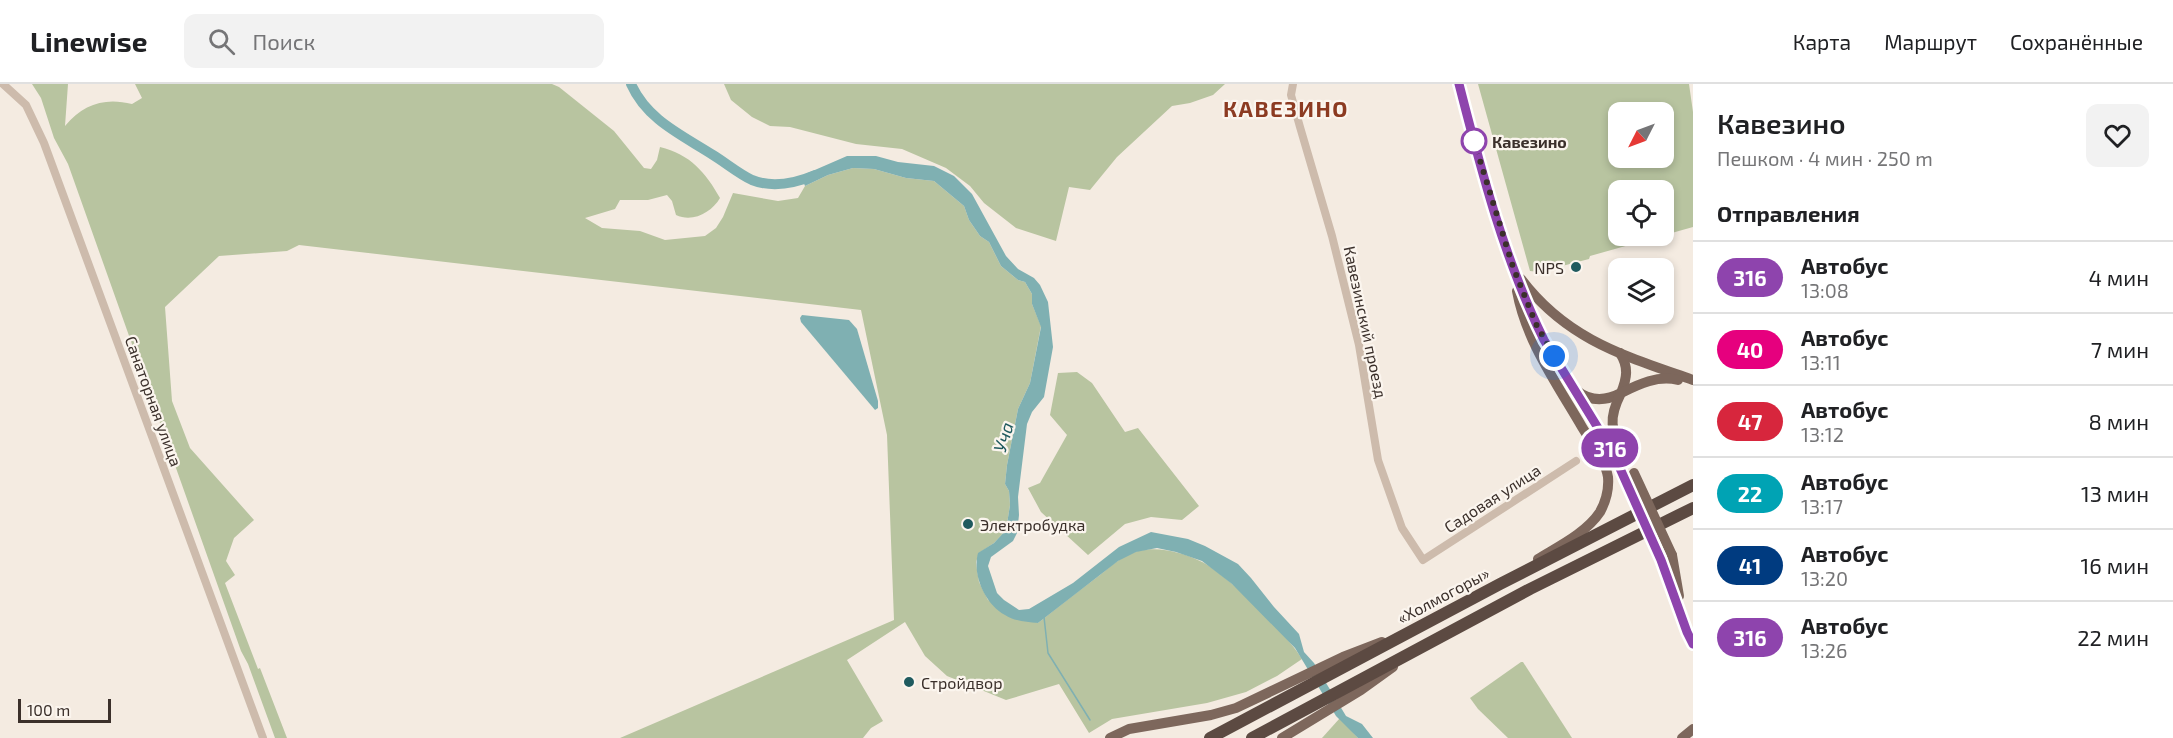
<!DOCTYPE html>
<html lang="ru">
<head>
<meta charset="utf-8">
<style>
	:root { --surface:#fff; --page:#f2f2f2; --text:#202124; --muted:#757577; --line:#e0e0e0 }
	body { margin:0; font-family:"Exo 2",sans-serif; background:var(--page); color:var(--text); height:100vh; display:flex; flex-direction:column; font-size:22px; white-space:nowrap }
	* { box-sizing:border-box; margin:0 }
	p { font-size:20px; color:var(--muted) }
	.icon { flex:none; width:33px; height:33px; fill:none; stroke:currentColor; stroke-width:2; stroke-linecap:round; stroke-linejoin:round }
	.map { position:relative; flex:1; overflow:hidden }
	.panel { display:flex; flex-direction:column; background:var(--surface); width:480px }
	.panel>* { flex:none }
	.badge { padding:0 12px; border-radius:20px; font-size:21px; line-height:39px }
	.needle { width:39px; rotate:228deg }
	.fabs { position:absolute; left:1608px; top:18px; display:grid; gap:12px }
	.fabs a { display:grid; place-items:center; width:66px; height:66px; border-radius:12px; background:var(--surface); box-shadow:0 3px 9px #0003; font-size:30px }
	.scale { position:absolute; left:18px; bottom:15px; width:93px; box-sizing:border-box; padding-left:6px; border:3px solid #3b302b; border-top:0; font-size:16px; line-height:21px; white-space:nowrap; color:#3b302b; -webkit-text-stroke:4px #fbf5ee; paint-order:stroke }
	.you { position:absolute; width:30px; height:30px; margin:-15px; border:4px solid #fff; border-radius:50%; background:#1a73e8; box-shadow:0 0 0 9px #1a73e833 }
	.map>.badge { position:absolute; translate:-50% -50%; box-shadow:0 0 0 3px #fff }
	h2 { padding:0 24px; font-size:22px; line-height:54px }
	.round { display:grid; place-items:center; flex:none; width:63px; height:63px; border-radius:12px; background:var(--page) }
	.headline { display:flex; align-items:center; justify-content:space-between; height:102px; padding:0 24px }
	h1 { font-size:28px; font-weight:600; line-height:45px }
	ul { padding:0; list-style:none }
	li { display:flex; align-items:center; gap:18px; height:72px; padding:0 24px; border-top:2px solid var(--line) }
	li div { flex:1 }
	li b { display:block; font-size:22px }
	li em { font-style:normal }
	li .badge { min-width:66px; font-weight:700; text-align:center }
	header { display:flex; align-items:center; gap:36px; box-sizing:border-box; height:84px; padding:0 30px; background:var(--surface); border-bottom:2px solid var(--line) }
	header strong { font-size:28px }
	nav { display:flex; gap:33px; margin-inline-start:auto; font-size:21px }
	.search { width:420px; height:54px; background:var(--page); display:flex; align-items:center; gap:15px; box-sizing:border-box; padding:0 21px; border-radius:12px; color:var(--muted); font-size:22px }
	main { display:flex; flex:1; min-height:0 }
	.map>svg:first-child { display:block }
	.green { fill:#b8c4a0; fill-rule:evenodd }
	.water { fill:#7fb0b2 }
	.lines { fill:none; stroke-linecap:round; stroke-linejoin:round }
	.stream { stroke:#7fb0b2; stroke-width:1.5 }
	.river { stroke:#7fb0b2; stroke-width:10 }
	.minor { stroke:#cdbbac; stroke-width:8 }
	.major { stroke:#7d675c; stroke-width:10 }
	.highway { stroke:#5c4a42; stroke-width:12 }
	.major-bridge { stroke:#7d675c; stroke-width:10 }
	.line-casing { stroke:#fff; stroke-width:14 }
	.line { stroke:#8e44ad; stroke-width:9 }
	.walk { stroke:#3b302b; stroke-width:6; stroke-dasharray:0 10.8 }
	.stop-dot { fill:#fff; stroke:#8e44ad; stroke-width:3 }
	.poi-dot { fill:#1f5a5e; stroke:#fbf5ee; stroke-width:2 }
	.labels { text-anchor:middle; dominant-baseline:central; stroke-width:4.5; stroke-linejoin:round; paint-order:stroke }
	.stop-label { font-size:16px; font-weight:bold; fill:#3b302b; stroke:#fbf5ee; text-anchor:start }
	.poi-label { font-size:16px; fill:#3b302b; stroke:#fbf5ee; text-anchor:start }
	.street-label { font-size:16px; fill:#3b302b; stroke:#fbf5ee }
	.water-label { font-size:18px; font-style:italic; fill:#1f5a5e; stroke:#fbf5ee }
	.district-label { font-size:22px; font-weight:bold; letter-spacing:1.5px; fill:#8c3b22; stroke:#fbf5ee }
</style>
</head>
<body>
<header>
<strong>Linewise</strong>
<div class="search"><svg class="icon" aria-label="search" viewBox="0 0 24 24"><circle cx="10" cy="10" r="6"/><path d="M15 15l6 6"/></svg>Поиск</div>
<nav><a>Карта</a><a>Маршрут</a><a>Сохранённые</a></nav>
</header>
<main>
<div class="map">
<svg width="1693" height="654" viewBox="0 0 1693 654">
	<rect width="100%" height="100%" fill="#f4ebe1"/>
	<g class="green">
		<path d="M32 0H68L65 42C83 20 105 13 132 20L142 14 135 0H552L559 3 614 47 644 84 651 85 657 76 660 63C690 70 706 89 720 114 712 128 693 139 676 131L672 117 667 111 648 116H620L615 125 585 134 602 144 640 147 665 156 705 152 716 144 723 133 733 109 778 117 798 114 805 102 828 91 853 84 874 85 906 94 934 97 964 122 969 136 980 152 989 158 1001 182 1018 196 1025 198 1032 210V220L1041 242 1030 299 1018 325 1007 381 1005 400 1009 407 1010 421 1006 446 994 459 979 469 976 478 977 486 979 498 988 516 1038 539C1057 524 1076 509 1096 494 1109 484 1122 471 1138 467 1159 462 1181 468 1200 477 1225 488 1288 551 1302 575L1277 592 1246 608 1207 619 1112 635 1089 649 1059 600 1006 616 947 592 925 572 905 538 847 576 883 637 871 644 863 654H620L894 536 887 351 861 226 299 161 287 167 219 172 165 223 172 317 190 364 254 436 234 454 226 477 235 491 225 499 258 585 260 584 287 654H275L248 580 241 567 68 80 54 54 41 14Z"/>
		<polygon points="724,0 1225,0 1213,11 1190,19 1172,22 1117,73 1090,106 1069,103 1056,157 1016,144 984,119 970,102 946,84 902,65 856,60 790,43 770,42 752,33 731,16"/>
		<path d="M1478 0H1689L1693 28V143L1590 172 1589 175 1539 188 1530 187ZM1618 28H1664V74H1618ZM1618 106H1664V152H1618Z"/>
		<polygon points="1077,288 1092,299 1125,348 1138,344 1199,422 1182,436 1151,433 1125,440 1088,471 1041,428 1028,404 1040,399 1067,351 1050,331 1058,289"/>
		<polygon points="1521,578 1523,578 1572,654 1508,654 1478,625 1470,614"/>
		<polygon points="1340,634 1358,654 1322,654"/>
	</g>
	<g class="water">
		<path d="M847 72H876L898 78 934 82 954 92 972 110 1006 172 1018 185 1034 194 1040 201 1048 218 1053 263 1044 313 1032 328 1027 340 1018 413 1019 431 1017 449 1013 457 991 473 988 482 997 509 1004 516 1019 526 1029 525 1073 499 1119 463 1151 448 1188 455 1205 462 1238 480 1251 494 1274 523 1299 550 1304 568 1314 579 1346 632 1362 640 1373 654H1358L1336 632 1295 564 1232 500 1202 477 1176 468 1157 464 1136 468 1118 477 1038 539C1026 538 1014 537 1005 531 985 520 972 491 978 469L994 459 1006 446 1010 421 1009 407 1005 400 1007 381 1018 325 1030 299 1041 243 1032 220V210L1025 198 1018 196 1001 182 989 158 980 152 969 136 964 122 934 97 906 94 874 85 853 84 828 91 805 102 801 92Z"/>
		<polygon points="802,231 849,236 857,245 878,317 878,324 875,326 801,238 800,234"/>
	</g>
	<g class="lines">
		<polyline class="stream" points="1044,533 1048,569 1090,636"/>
		<path class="river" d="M631 0C647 36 682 51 713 71 726 79 739 90 752 96 772 104 796 99 815 91"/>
		<g class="minor">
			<polyline points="3,0 26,21 44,59 263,654"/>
			<polyline points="1293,0 1291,11 1300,43 1332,152 1359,261 1378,376 1402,444 1423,476 1576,377"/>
		</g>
		<g class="major">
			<path d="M1459 0C1481 87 1504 175 1544 256L1606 357 1624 392"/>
			<path d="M1521 195C1567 256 1625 272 1693 296"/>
			<path d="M1517 207C1526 257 1557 300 1582 343 1591 358 1605 375 1608 393 1609 405 1606 417 1600 428 1586 449 1559 462 1538 475"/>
			<path d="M1577 307C1591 318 1606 317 1621 309 1627 294 1629 283 1620 269"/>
			<path d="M1628 378C1614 348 1605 341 1621 309 1639 300 1658 291 1678 296"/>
			<polyline points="1672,471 1679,512"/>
			<polyline points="1661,476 1687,547 1693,560"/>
			<polyline points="1110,654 1129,645 1211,631 1236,624 1343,573 1382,558"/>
			<polyline points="1282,654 1361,606 1393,583"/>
			<polyline points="1682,654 1693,645"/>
		</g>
		<g class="highway">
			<polyline points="1210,654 1500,500 1693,401"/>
			<polyline points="1252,654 1530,505 1693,424"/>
		</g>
		<g class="major-bridge">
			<polyline points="1634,389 1672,471"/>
			<polyline points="1624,392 1661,476"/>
		</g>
	</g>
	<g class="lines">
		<g class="line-casing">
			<path id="line" d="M1459 0C1481 86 1504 175 1544 256L1606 357 1618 380 1661 476 1687 548 1693 560"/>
		</g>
		<use href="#line" class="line"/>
		<polyline class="walk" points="1474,57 1513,183 1536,240 1554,272"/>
	</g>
	<circle class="stop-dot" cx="1474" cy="57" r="12"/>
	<g class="poi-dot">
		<circle cx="1576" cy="183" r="6"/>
		<circle cx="968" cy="440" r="6"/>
		<circle cx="909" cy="598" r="6"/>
	</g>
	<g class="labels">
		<g class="stop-label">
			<text x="1492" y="57">Кавезино</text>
		</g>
		<g class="poi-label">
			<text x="1564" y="183" text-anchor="end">NPS</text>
			<text x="980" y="440">Электробудка</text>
			<text x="921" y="598">Стройдвор</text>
		</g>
		<g class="street-label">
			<text transform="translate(1366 238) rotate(78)">Кавезинский проезд</text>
			<text transform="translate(154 317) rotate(70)">Санаторная улица</text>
			<text transform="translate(1492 414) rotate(-33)">Садовая улица</text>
			<text transform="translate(1443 511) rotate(-28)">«Холмогоры»</text>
		</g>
		<g class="water-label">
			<text transform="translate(1003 353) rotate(-73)">Уча</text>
		</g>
		<g class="district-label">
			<text x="1286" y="24">КАВЕЗИНО</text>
		</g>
	</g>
</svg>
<div class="fabs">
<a><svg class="needle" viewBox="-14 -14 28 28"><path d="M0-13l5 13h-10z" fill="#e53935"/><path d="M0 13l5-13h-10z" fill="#757577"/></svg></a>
<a><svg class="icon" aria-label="locate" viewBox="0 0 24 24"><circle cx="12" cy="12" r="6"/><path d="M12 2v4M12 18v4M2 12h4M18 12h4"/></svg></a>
<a><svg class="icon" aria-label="layers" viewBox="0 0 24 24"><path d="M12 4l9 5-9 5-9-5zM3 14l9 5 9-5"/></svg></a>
</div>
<div class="scale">100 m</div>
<div class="you" style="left:1554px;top:272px"></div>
<b class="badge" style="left:1610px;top:364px;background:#8e44ad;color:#fff">316</b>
</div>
<section class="panel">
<div class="headline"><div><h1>Кавезино</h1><p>Пешком · 4 мин · 250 m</p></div><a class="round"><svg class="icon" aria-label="heart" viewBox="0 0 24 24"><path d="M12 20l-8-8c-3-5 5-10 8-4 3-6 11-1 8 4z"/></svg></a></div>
<h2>Отправления</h2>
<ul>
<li><span class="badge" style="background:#8e44ad;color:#fff">316</span><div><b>Автобус</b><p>13:08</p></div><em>4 мин</em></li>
<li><span class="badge" style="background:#e6007e;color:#fff">40</span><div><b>Автобус</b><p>13:11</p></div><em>7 мин</em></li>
<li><span class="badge" style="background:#d7263d;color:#fff">47</span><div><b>Автобус</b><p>13:12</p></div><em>8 мин</em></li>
<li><span class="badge" style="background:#00a3b4;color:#fff">22</span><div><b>Автобус</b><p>13:17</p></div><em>13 мин</em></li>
<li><span class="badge" style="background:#003b80;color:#fff">41</span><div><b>Автобус</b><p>13:20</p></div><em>16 мин</em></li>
<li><span class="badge" style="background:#8e44ad;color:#fff">316</span><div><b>Автобус</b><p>13:26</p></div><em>22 мин</em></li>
</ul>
</section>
</main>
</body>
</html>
